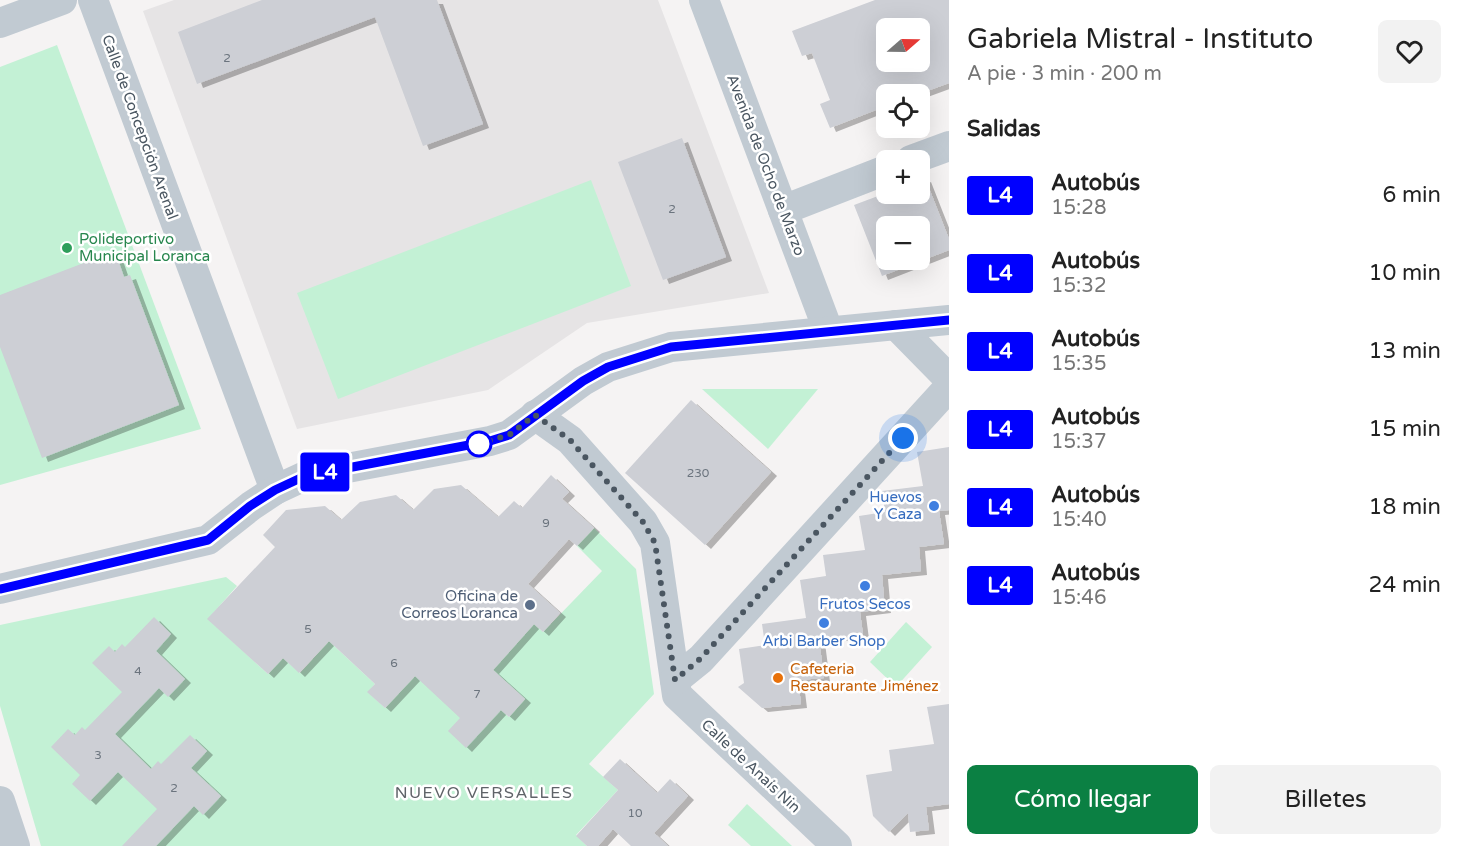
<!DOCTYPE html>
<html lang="es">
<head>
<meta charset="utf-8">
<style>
	:root { --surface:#fff; --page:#f2f2f2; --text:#222; --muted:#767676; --accent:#0b8043 }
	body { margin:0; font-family:"Varela Round",sans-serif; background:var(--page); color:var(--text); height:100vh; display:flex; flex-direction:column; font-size:22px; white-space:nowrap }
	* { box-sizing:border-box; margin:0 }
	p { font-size:20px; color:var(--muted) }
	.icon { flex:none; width:33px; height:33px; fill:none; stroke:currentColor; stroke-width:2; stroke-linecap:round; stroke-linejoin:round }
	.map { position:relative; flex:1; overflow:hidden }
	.panel { display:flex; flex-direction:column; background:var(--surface); width:510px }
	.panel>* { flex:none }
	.badge { padding:0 12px; border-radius:4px; font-size:21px; line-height:39px }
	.needle { width:39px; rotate:70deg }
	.controls { position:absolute; left:876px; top:18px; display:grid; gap:12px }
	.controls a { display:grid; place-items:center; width:54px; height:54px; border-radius:9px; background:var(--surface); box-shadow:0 6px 24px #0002; font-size:30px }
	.you { position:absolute; width:30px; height:30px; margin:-15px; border:4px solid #fff; border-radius:50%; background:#1a73e8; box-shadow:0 0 0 9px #1a73e833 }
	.map>.badge { position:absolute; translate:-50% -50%; box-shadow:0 0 0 3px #fff }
	h2 { padding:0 18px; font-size:22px; line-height:54px }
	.round { display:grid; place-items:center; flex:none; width:63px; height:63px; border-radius:9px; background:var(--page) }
	.head { display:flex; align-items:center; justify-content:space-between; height:102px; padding:0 18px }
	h1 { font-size:28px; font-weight:600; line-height:45px }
	.cta { display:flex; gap:12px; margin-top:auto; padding:12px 18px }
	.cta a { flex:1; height:69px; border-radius:9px; background:var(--accent); color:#fff; font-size:24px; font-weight:600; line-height:69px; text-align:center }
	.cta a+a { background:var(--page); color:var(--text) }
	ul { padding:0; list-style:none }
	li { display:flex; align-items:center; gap:18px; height:78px; padding:0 18px }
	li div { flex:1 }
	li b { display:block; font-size:22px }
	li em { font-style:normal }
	li .badge { min-width:66px; font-weight:700; text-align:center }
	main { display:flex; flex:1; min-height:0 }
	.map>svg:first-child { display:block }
	.education { fill:#e6e4e5 }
	.green { fill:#c3f1d5 }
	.building { fill:#cdcfd5; fill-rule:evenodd; filter:url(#shadow) }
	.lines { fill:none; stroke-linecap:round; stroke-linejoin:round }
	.minor { stroke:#c1cad2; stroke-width:30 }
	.line-casing { stroke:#fff; stroke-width:14 }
	.line { stroke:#00f; stroke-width:9 }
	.walk { stroke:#4a5661; stroke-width:6; stroke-dasharray:0 10.8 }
	.leisure-dot { fill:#2e9e5b; stroke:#fff; stroke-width:2 }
	.stop-dot { fill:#fff; stroke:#00f; stroke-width:3 }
	.shop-dot { fill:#3f7fe0; stroke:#fff; stroke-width:2 }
	.service-dot { fill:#5c6f8a; stroke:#fff; stroke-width:2 }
	.food-dot { fill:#e8710a; stroke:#fff; stroke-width:2 }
	.labels { text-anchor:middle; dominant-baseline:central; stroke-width:5; stroke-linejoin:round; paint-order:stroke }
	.number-label { font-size:12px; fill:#6b747e }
	.street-label { font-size:15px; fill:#4a5661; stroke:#fff }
	.leisure-label { font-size:15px; fill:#27864d; stroke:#fff; text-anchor:start }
	.shop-label { font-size:15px; fill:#366cbe; stroke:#fff }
	.service-label { font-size:15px; fill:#4e5e75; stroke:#fff; text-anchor:end }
	.food-label { font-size:15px; fill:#c56008; stroke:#fff; text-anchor:start }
	.neighbourhood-label { font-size:16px; letter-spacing:1.5px; fill:#5f6368; stroke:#fff }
</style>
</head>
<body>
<main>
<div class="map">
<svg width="949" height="846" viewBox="0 0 949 846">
	<defs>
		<filter id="shadow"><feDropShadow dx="6" dy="4" stdDeviation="0" flood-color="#0004"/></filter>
	</defs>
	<rect width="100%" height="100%" fill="#f5f3f3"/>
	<polygon class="education" points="174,0 658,0 769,293 587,323 488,390 297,429 143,11"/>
	<g class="green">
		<polygon points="57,45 201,429 0,485 0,67"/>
		<polygon points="591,180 631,286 338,399 297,293"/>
		<polygon points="702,389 818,389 768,449"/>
		<polygon points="594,528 636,569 654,694 589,764 618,790 576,835 587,846 41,846 0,706 0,625 226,577 237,586 208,619 268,674 283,658 300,673 329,641 375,684 368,692 385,708 415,676 501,710 509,717 525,699 493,670 534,624 543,632 602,571 577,546"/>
		<polygon points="906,622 932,647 896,687 870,662"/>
		<polygon points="747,804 792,846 751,846 728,825"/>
	</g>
	<g class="building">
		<polygon points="262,0 437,0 483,124 423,146 375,17 197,84 178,32"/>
		<path d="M875 0H949V83L919 94H886V106L830 128 820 104 830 100 812 53 802 56 792 31ZM886 28H920V62H886Z"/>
		<polygon points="682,138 726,257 663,280 618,162"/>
		<path d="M925 178 949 239V250L882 276 854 205 886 193 920 194V180ZM886 226H920V260H886Z"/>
		<polygon points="115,251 124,277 130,275 179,405 42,458 0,347 0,295"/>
		<polygon points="691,400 771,472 705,545 625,473"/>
		<polygon points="949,447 949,510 939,511 944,544 919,547 921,571 882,575 885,609 860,612 863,635 819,639 824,678 798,680 801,704 762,708 738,687 744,683 739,649 765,645 762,624 806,618 800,580 826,576 823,555 865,550 859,516 885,512 882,491 923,486 917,452"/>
		<polygon points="551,475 569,492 562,499 594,528 577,546 569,539 528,584 560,613 543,632 534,624 493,670 525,699 509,717 501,710 466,748 448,731 460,718 415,676 385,708 367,692 375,684 329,641 299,673 283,658 268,674 207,619 275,547 263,535 286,510 325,506 341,520 360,502 396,495 413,510 434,489 461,485 498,517 514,501 522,508"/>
		<polygon points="154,617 171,634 156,651 185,679 168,697 159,688 115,734 151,769 158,761 161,764 190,735 207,751 191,768 221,796 203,815 194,806 156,846 122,846 157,809 118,772 90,801 72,784 80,775 51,747 68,729 75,735 82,727 85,730 122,692 92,663 109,646 115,652 122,644 125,647"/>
		<polygon points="949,704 949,804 926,807 929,830 910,832 908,813 889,832 873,816 866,775 892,771 889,750 934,744 927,707"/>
		<polygon points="620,759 657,793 670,779 688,796 654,833 668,846 631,846 613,829 598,846 587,846 576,836 618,790 603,777"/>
	</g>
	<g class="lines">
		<g class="minor">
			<polyline points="93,0 275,490"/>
			<polyline points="704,0 828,330"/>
			<polyline points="0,23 62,0"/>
			<polyline points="911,160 949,146"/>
			<polyline points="783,210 886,170"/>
			<polyline points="896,325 949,379"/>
			<polyline points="535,415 570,440 643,522 655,543 677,695 837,846"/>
			<polyline points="0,589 208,540 251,506 275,490 305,476 490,441 509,435 583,381 608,367 671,347 949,320"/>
			<polyline points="675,680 701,659 949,387"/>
			<polyline points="0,801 15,846"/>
		</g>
	</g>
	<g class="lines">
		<g class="line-casing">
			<polyline id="line" points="0,589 208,540 250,506 275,490 305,476 490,441 509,435 583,381 608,367 671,347 949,320"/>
		</g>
		<use href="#line" class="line"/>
		<polyline class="walk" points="479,444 474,445 509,435 535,415 570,440 643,522 655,543 675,680 701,658 903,438"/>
	</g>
	<circle class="leisure-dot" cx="67" cy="248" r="6"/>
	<circle class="stop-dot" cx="479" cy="444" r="12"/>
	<g class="shop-dot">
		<circle cx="934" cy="506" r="6"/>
		<circle cx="865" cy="586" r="6"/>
		<circle cx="824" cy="623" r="6"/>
	</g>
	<circle class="service-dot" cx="530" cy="605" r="6"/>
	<circle class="food-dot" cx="778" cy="678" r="6"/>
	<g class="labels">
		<g class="number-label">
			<text x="227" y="58">2</text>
			<text x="672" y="209">2</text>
			<text x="698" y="473">230</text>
			<text x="546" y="523">9</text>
			<text x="308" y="629">5</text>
			<text x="394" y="663">6</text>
			<text x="138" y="671">4</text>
			<text x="477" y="694">7</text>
			<text x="98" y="755">3</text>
			<text x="174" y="788">2</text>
			<text x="635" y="813">10</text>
		</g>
		<g class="street-label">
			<text transform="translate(140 127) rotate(70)">Calle de Concepción Arenal</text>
			<text transform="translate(766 165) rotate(69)">Avenida de Ocho de Marzo</text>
			<text transform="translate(751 766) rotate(43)">Calle de Anaís Nin</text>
		</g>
		<g class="leisure-label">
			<text x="79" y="239">Polideportivo<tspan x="79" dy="17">Municipal Loranca</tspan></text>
		</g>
		<g class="shop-label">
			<text x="922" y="497" text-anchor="end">Huevos<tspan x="922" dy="17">Y Caza</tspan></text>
			<text x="865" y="604">Frutos Secos</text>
			<text x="824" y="641">Arbi Barber Shop</text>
		</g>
		<g class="service-label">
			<text x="518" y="596">Oficina de<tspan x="518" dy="17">Correos Loranca</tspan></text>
		</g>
		<g class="food-label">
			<text x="790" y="669">Cafeteria<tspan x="790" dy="17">Restaurante Jiménez</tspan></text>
		</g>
		<g class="neighbourhood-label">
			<text x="484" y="793">NUEVO VERSALLES</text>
		</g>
	</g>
</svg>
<div class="controls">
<a><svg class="needle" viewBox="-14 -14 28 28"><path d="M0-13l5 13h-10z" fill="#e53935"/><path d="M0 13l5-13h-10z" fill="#767676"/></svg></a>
<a><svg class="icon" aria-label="locate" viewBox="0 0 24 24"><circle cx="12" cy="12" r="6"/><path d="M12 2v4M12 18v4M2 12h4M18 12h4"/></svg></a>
<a>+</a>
<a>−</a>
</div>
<div class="you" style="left:903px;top:438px"></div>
<b class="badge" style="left:325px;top:472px;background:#00f;color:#fff">L4</b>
</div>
<section class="panel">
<div class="head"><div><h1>Gabriela Mistral - Instituto</h1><p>A pie · 3 min · 200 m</p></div><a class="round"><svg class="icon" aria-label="heart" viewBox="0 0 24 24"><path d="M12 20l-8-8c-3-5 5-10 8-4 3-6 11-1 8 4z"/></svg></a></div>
<h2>Salidas</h2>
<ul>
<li><span class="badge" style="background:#00f;color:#fff">L4</span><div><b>Autobús</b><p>15:28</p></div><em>6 min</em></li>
<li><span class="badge" style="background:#00f;color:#fff">L4</span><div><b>Autobús</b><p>15:32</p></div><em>10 min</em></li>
<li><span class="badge" style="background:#00f;color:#fff">L4</span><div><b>Autobús</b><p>15:35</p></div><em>13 min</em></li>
<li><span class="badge" style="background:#00f;color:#fff">L4</span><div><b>Autobús</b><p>15:37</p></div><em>15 min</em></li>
<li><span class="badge" style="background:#00f;color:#fff">L4</span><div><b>Autobús</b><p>15:40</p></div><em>18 min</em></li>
<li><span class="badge" style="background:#00f;color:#fff">L4</span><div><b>Autobús</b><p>15:46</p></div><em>24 min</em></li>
</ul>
<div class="cta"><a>Cómo llegar</a><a>Billetes</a></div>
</section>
</main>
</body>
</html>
